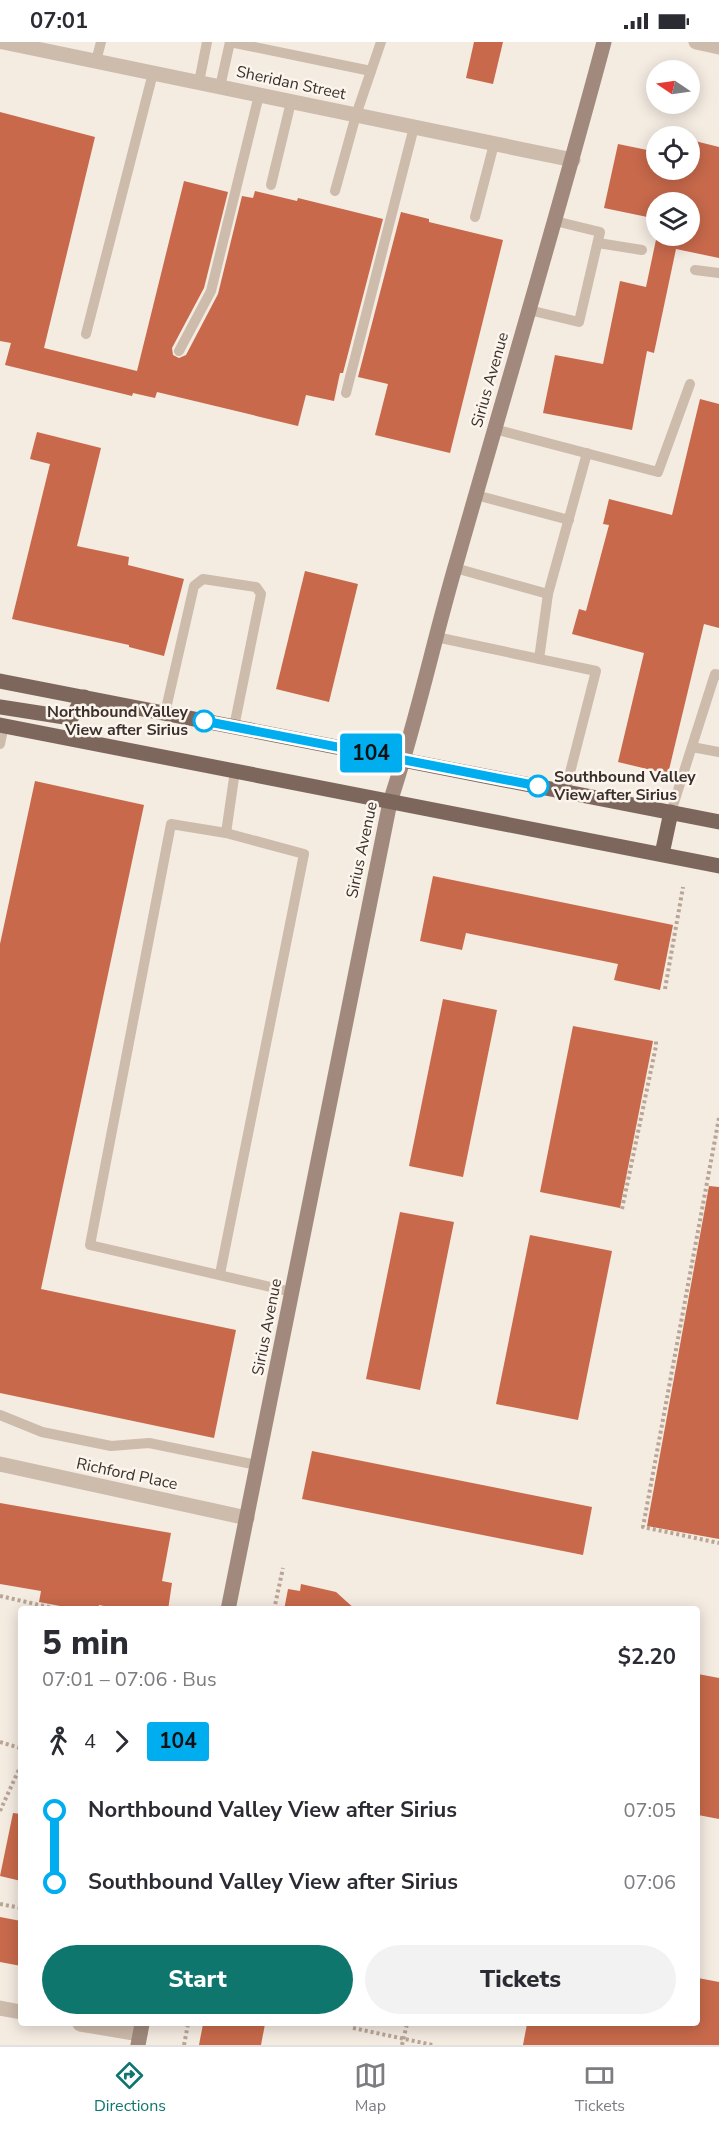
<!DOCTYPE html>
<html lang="en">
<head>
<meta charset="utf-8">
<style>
	:root { --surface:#fff; --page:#f2f2f3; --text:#2b2b33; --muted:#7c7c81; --line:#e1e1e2; --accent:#0f766e }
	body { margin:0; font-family:"Nunito Sans",sans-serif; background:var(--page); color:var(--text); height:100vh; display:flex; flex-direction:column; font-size:22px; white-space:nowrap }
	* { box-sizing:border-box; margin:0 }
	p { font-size:20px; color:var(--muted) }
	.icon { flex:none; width:33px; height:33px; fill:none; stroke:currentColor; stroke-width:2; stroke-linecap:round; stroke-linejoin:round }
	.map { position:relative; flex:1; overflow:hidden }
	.panel { position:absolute; left:18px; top:1564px; width:682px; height:420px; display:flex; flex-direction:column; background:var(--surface); border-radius:6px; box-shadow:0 3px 15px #0003 }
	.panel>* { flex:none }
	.badge { padding:0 12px; border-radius:4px; font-size:21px; line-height:39px }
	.needle { width:39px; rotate:283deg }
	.tools { position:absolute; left:646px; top:18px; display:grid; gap:12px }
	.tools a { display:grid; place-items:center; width:54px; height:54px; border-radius:50%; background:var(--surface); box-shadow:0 3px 15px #0003; font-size:30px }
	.map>.badge { position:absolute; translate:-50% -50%; box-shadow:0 0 0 3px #fff }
	.legs { display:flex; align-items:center; gap:9px; height:66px; padding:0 24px; font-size:20px }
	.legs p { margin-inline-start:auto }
	.summary { display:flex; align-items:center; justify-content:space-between; height:102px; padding:0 24px }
	h1 { font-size:33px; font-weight:800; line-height:45px }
	.primary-button { display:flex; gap:12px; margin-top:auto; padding:12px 24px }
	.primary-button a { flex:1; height:69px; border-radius:36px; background:var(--accent); color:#fff; font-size:24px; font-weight:800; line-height:69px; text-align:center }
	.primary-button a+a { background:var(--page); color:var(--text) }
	ul { padding:0 24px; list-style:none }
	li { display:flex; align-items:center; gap:21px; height:72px; font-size:22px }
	li i { display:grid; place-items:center; width:9px; height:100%; margin:0 8px; background:currentColor }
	li i::after { content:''; width:15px; height:15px; margin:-8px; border:4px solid; border-radius:50%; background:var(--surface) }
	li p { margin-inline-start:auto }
	li:first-child i { background:linear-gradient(#0000 50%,currentColor 0) }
	li:last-child i { background:linear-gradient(currentColor 50%,#0000 0) }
	.status { display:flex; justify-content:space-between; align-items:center; height:42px; padding:0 30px; background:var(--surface); direction:ltr }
	.status svg { height:16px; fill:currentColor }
	.menu { display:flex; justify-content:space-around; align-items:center; height:84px; border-top:2px solid var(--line); background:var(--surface); font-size:16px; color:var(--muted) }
	.menu a { display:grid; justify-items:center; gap:3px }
	.menu .current { color:var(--accent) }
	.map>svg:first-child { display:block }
	.building { fill:#c8694b }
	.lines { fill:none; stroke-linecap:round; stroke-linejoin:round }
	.path { stroke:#b9a596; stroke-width:4; stroke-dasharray:3 3; stroke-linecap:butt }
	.lane { stroke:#cdbbac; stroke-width:10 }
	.street { stroke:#cdbbac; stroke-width:15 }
	.secondary { stroke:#a18a7d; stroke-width:15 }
	.primary { stroke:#7d675c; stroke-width:15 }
	.line-1-casing { stroke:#fff; stroke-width:14 }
	.line-1 { stroke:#00adef; stroke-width:9 }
	.stop-1-dot { fill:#fff; stroke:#00adef; stroke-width:3 }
	.labels { text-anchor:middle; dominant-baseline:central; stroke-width:5; stroke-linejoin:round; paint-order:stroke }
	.street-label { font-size:16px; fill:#3b302b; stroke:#fbf5ee }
	.stop-label { font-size:16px; font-weight:bold; fill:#3b302b; stroke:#fbf5ee; text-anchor:end }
</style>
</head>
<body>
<div class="status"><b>07:01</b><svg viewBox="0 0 49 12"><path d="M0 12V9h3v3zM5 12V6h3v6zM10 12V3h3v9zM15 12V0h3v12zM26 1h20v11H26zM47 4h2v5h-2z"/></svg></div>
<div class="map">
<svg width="719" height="2003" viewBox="0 0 719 2003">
	<rect width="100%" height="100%" fill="#f4ebe1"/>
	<g class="building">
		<polygon points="474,0 503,0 493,42 466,36"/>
		<polygon points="0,70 95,95 44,306 137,329 184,139 228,150 204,246 172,306 173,313 179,316 186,313 218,252 242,154 253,156 255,149 297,159 298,156 383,177 343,331 340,331 334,359 306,353 298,384 157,350 155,356 133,351 132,354 5,323 11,301 0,299"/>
		<polygon points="695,99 719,105 719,216 676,207 654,311 647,309 632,388 543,371 555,313 603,322 620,239 646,245 657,193 690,194 690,160 657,160 657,177 604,166 618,102 657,110 657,128 690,128 690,117"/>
		<polygon points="401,170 429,177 429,180 503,198 450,411 375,393 388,342 358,335"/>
		<polygon points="700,357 719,362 719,586 704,582 668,732 618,720 644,611 572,592 579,567 586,569 609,483 603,482 609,457 672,473"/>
		<polygon points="37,390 101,406 77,504 129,515 128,523 184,537 164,614 129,605 129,603 12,577 50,422 30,417"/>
		<polygon points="305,529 358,542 329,660 276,647"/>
		<polygon points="35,739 144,763 41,1247 236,1288 214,1396 0,1351 0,902"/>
		<polygon points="433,834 673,883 660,948 614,938 618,922 466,891 462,908 420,899"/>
		<polygon points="443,957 497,968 463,1135 409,1124"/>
		<polygon points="573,984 653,999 620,1166 540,1150"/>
		<polygon points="709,1144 719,1145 719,1497 647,1484"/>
		<polygon points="400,1170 454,1180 420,1348 366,1337"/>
		<polygon points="530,1193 612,1209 578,1378 496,1362"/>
		<polygon points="312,1409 592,1465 583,1513 302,1457"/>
		<polygon points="0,1461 171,1491 162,1539 172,1541 168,1568 124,1568 99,1563 98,1568 81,1568 39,1560 41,1549 0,1542"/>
		<polygon points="301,1542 336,1550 356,1568 284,1568 288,1547 300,1549"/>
		<polygon points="698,1632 719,1636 719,1777 698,1773"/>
		<polygon points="13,1771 21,1772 21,1839 0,1834"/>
		<polygon points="0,1875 21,1879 21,1924 0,1920"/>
		<polygon points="698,1936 719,1940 719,2003 523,2003 527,1982 698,1982"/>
		<polygon points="203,1982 265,1982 261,2003 199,2003"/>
	</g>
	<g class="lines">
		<g class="path">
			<polyline points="665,947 683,845"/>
			<polyline points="719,1076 643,1485 719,1501"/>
			<polyline points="622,1167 656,1004 656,997"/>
			<polyline points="0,1554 62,1568"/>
			<polyline points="274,1568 283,1526"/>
			<polyline points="0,1700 20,1706 21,1708"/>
			<polyline points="0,1769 21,1723"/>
			<polyline points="0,1862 21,1866"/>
			<polyline points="353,1986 433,2003"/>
			<polyline points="184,2003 188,1982"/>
			<polyline points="402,2003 407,1982"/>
		</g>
		<g class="lane">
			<polyline points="96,19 101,0"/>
			<polyline points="199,40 207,0"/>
			<polyline points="220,45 230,0 371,29"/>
			<polyline points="271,143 291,60"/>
			<polyline points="335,149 356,73 381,0"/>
			<polyline points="475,175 494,102"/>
			<polyline points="598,201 642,208"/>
			<polyline points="695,228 719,231"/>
			<polyline points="529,268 579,280 600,190 555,179"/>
			<polyline points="86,292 153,31"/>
			<polyline points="179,309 211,249 259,53"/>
			<polyline points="346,351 414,85"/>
			<polyline points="494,387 658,430 690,342"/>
			<polyline points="476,453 569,478"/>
			<polyline points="455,526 548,552"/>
			<polyline points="436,595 596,629 565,750"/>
			<polyline points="539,617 548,552 587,411"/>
			<polyline points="165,671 194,544 203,537 256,545 261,552 234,685"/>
			<polyline points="0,702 4,683"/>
			<polyline points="692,705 719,710"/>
			<polyline points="671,770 715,632 719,633"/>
			<polyline points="226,791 235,729"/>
			<polyline points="220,1232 304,812 226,791 171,782 90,1203 292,1250"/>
			<polyline points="0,1373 42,1390 111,1404 149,1401 257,1423"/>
		</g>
		<g class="street">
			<polyline points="3,0 573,118"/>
			<polyline points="696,0 719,5"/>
			<polyline points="0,1422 247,1476"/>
			<polyline points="0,1966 21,1970"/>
			<polyline points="80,1982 140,1992"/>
		</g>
		<g class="secondary">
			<path d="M228 1568 390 760C417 679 434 596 458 515 507 343 558 172 604 0"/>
			<polyline points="138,2003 142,1982"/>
		</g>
		<g class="primary">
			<polyline points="0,639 719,780"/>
			<polyline points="0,665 71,676 84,655"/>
			<polyline points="0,683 719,824"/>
			<polyline points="662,812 671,770"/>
		</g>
	</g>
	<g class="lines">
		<g class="line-1-casing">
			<polyline id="line-1" points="204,679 538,744"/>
		</g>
		<use href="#line-1" class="line-1"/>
	</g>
	<g class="stop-1-dot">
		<circle cx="204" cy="679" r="10"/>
		<circle cx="538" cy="744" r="10"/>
	</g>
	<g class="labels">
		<g class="street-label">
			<text transform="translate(291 41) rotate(12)">Sheridan Street</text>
			<text transform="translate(490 338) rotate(-74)">Sirius Avenue</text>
			<text transform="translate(362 808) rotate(-78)">Sirius Avenue</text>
			<text transform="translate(267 1285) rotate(-79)">Sirius Avenue</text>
			<text transform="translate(127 1432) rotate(12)">Richford Place</text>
		</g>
		<g class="stop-label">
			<text x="188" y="670">Northbound Valley<tspan x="188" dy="18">View after Sirius</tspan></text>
			<text x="554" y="735" text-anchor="start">Southbound Valley<tspan x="554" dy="18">View after Sirius</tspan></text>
		</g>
	</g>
</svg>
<div class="tools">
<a><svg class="needle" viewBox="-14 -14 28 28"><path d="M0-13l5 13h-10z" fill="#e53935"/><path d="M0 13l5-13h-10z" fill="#7c7c81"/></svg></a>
<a><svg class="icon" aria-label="locate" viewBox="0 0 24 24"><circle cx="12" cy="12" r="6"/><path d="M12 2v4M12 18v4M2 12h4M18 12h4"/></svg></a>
<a><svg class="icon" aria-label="layers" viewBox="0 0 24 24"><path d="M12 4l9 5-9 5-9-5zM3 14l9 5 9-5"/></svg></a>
</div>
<b class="badge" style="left:371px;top:711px;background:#00adef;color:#111">104</b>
<section class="panel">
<div class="summary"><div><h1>5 min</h1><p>07:01 – 07:06 · Bus</p></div><b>$2.20</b></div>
<div class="legs"><svg class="icon" aria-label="walk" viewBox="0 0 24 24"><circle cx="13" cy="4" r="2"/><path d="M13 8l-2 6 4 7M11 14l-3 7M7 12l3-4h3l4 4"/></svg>4<svg class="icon" aria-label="forward" viewBox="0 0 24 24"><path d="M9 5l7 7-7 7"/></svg><b class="badge" style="background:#00adef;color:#111">104</b></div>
<ul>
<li><i style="color:#00adef"></i><b>Northbound Valley View after Sirius</b><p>07:05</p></li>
<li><i style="color:#00adef"></i><b>Southbound Valley View after Sirius</b><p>07:06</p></li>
</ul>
<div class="primary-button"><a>Start</a><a>Tickets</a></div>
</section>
</div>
<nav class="menu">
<a class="current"><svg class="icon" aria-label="directions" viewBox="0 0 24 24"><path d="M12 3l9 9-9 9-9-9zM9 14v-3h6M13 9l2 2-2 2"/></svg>Directions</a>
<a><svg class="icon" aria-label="map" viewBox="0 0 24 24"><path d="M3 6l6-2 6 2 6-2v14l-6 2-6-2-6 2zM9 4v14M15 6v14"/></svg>Map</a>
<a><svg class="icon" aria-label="tickets" viewBox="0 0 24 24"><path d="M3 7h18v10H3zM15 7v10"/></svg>Tickets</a>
</nav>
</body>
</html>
